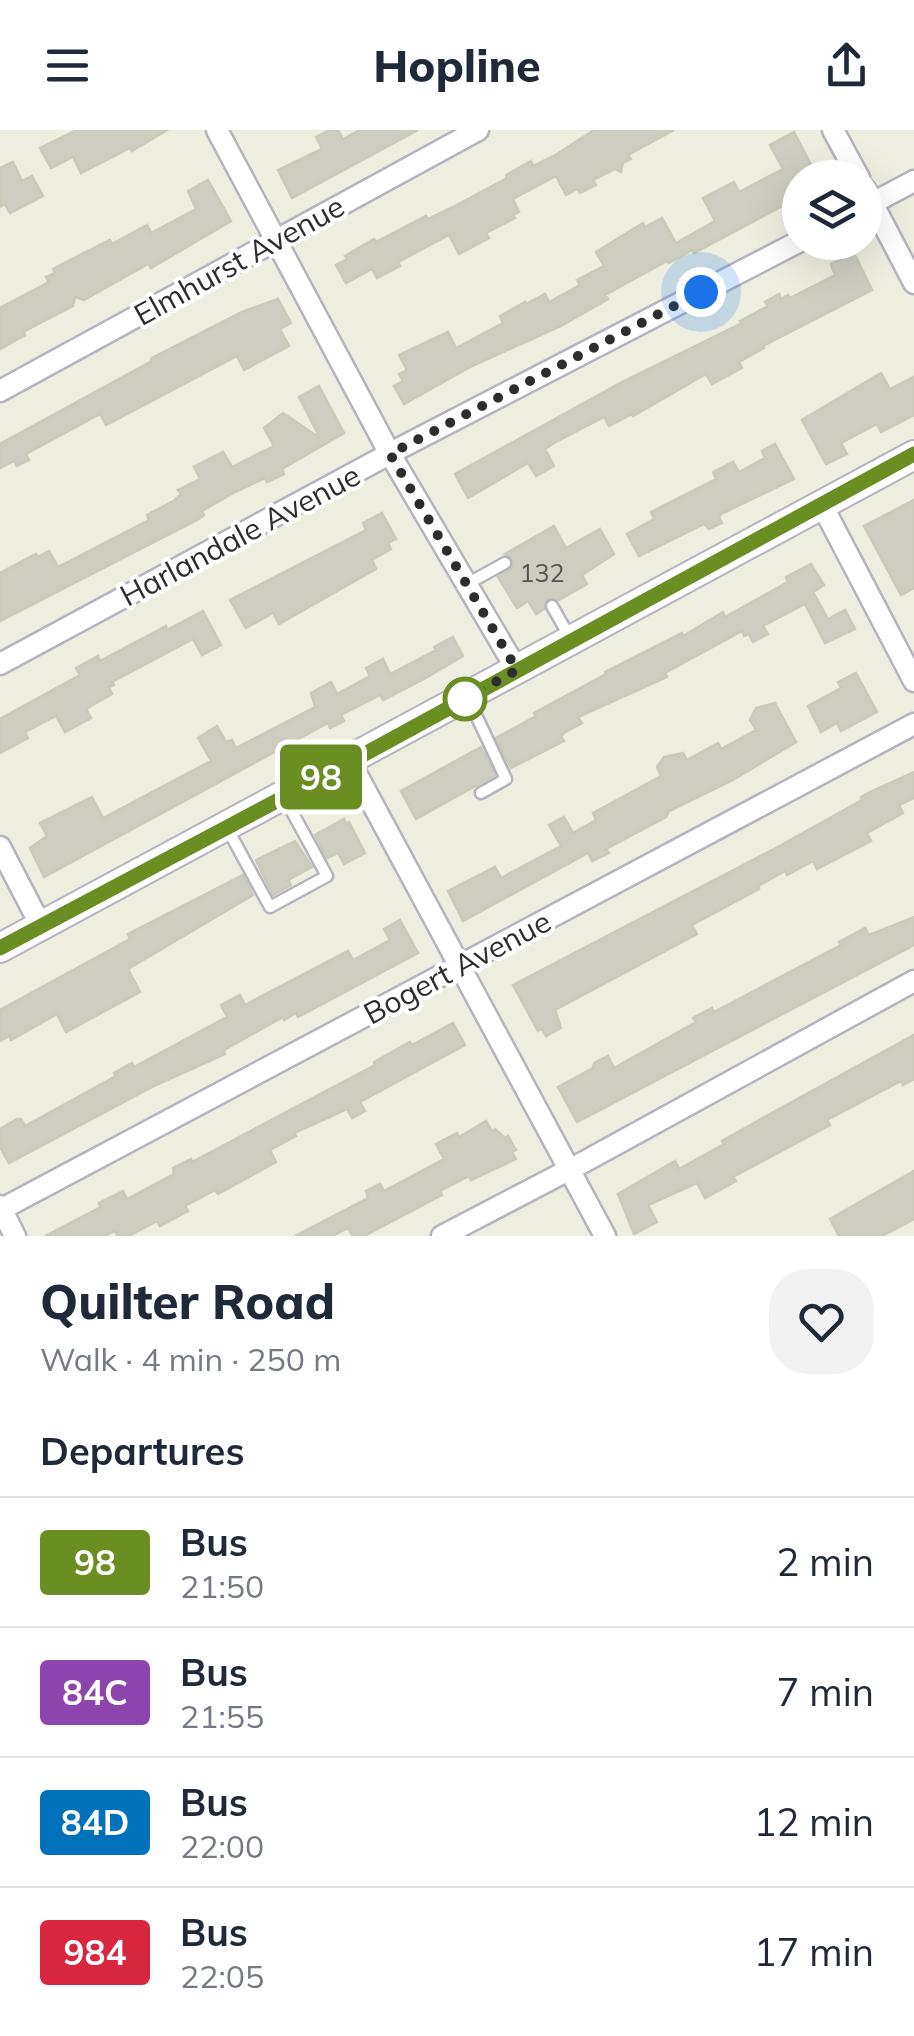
<!DOCTYPE html>
<html lang="en">
<head>
<meta charset="utf-8">
<style>
	:root { --surface:#fff; --page:#f2f2f3; --text:#1f2937; --muted:#747a83; --line:#e0e1e3 }
	body { margin:0; font-family:Mulish,sans-serif; background:var(--page); color:var(--text); height:100vh; display:flex; flex-direction:column; font-size:38px; white-space:nowrap }
	* { box-sizing:border-box; margin:0 }
	p { font-size:32px; color:var(--muted) }
	.icon { flex:none; width:55px; height:55px; fill:none; stroke:currentColor; stroke-width:2; stroke-linecap:round; stroke-linejoin:round }
	.map { position:relative; height:1106px; overflow:hidden }
	.panel { display:flex; flex-direction:column; background:var(--surface); flex:1 }
	.panel>* { flex:none }
	.badge { padding:0 20px; border-radius:8px; font-size:35px; line-height:65px }
	.fabs { position:absolute; left:782px; top:30px; display:grid; gap:20px }
	.fabs a { display:grid; place-items:center; width:100px; height:100px; border-radius:50%; background:var(--surface); box-shadow:0 10px 40px #0002; font-size:50px }
	.you { position:absolute; width:50px; height:50px; margin:-25px; border:8px solid #fff; border-radius:50%; background:#1a73e8; box-shadow:0 0 0 15px #1a73e833 }
	.map>.badge { position:absolute; translate:-50% -50%; box-shadow:0 0 0 5px #fff }
	h2 { padding:0 40px; font-size:38px; line-height:90px }
	.round { display:grid; place-items:center; flex:none; width:105px; height:105px; border-radius:40px; background:var(--page) }
	.summary { display:flex; align-items:center; justify-content:space-between; height:170px; padding:0 40px }
	h1 { font-size:48px; font-weight:800; line-height:75px }
	ul { padding:0; list-style:none }
	li { display:flex; align-items:center; gap:30px; height:130px; padding:0 40px; border-top:2px solid var(--line) }
	li div { flex:1 }
	li b { display:block; font-size:38px }
	li em { font-style:normal }
	li .badge { min-width:110px; font-weight:700; text-align:center }
	header { display:flex; justify-content:space-between; align-items:center; height:130px; padding:0 40px; background:var(--surface); font-size:45px; font-weight:800 }
	.map>svg:first-child { display:block }
	.building { fill:#cdcdc2; stroke:#cacab9; stroke-width:2.5 }
	.lines { fill:none; stroke-linecap:round; stroke-linejoin:round }
	.service-casing { stroke:#b6b3c0; stroke-width:15 }
	.minor-casing { stroke:#b6b3c0; stroke-width:25 }
	.secondary-casing { stroke:#b6b3c0; stroke-width:32 }
	.service { stroke:#fff; stroke-width:10 }
	.minor { stroke:#fff; stroke-width:20 }
	.secondary { stroke:#fff; stroke-width:28 }
	.line-casing { stroke:#fff; stroke-width:22 }
	.line { stroke:#6b8e23; stroke-width:15 }
	.walk { stroke:#2d2d2d; stroke-width:10; stroke-dasharray:0 18 }
	.stop-dot { fill:#fff; stroke:#6b8e23; stroke-width:5 }
	.labels { text-anchor:middle; dominant-baseline:central; stroke-width:8; stroke-linejoin:round; paint-order:stroke }
	.number-label { font-size:25px; fill:#555552 }
	.street-label { font-size:30px; fill:#2d2d2d; stroke:#fff }
</style>
</head>
<body>
<header><svg class="icon" aria-label="menu" viewBox="0 0 24 24"><path d="M4 6h16M4 12h16M4 18h16"/></svg>Hopline<svg class="icon" aria-label="share" viewBox="0 0 24 24"><path d="M12 15V3M7 8l5-5 5 5M5 13v7h14v-7"/></svg></header>
<div class="map">
<svg width="914" height="1106" viewBox="0 0 914 1106">
	<rect width="100%" height="100%" fill="#eeeee0"/>
	<g class="building">
		<polygon points="77,0 167,0 132,21 130,18 81,43 73,27 51,38 40,18"/>
		<polygon points="330,0 338,0 343,9 360,0 418,0 292,68 278,40 322,19 316,7"/>
		<polygon points="594,0 674,0 628,25 631,29 623,33 621,42 615,39 593,50 596,55 580,63 577,59 566,65 556,46 513,69 519,82 513,85 515,88 486,103 489,108 459,124 449,105 398,132 400,136 377,148 372,139 346,153 336,135 347,129 345,126 374,109 376,112 426,86 428,89 453,77 507,48 506,45 531,31 533,36 557,24"/>
		<polygon points="794,2 818,48 800,48 800,63 787,70 788,73 694,123 692,120 669,133 667,131 605,165 608,169 561,196 472,236 404,274 394,256 403,251 399,244 407,240 399,225 448,202 456,218 503,193 500,186 525,172 526,174 545,164 549,172 580,155 577,150 604,136 596,122 643,93 645,97 662,88 676,113 715,91 703,68 734,52 739,62 783,39 770,15"/>
		<polygon points="13,32 22,51 32,46 43,66 10,83 5,74 0,77 0,38"/>
		<polygon points="208,50 231,91 151,138 148,134 84,170 75,167 73,176 23,202 25,205 0,219 0,178 49,152 46,147 55,143 53,139 74,128 110,110 112,114 147,95 151,103 196,79 188,61"/>
		<polygon points="851,124 856,127 872,160 763,216 764,218 739,232 742,238 712,254 706,244 633,286 632,284 609,296 604,287 554,313 545,319 554,336 536,346 528,333 468,368 455,344 622,252 742,193 740,191 768,176 765,172 779,164 781,169 788,165 790,168 835,145 831,134"/>
		<polygon points="278,169 291,193 280,199 289,216 244,240 237,226 106,295 100,284 26,324 29,330 17,336 14,331 0,338 0,314 150,232 152,228 242,182"/>
		<polygon points="881,243 890,259 914,247 914,285 881,302 877,294 841,313 847,324 826,334 802,290"/>
		<polygon points="319,256 344,303 282,339 284,344 267,352 265,348 235,362 202,381 204,385 199,389 0,491 0,443 36,424 38,427 49,421 58,437 149,390 147,385 175,370 181,364 178,360 200,349 194,337 197,335 223,322 232,337 274,316 264,298 283,283 320,308 299,267"/>
		<polygon points="775,314 794,349 721,384 719,387 722,393 709,399 704,394 639,426 627,404 654,389 651,382 716,349 713,342 733,332 739,342 765,328 762,321"/>
		<polygon points="914,370 914,458 901,465 864,396"/>
		<polygon points="382,383 396,409 388,413 391,419 372,430 376,439 279,494 273,483 246,498 230,470 366,400 363,393"/>
		<polygon points="554,396 566,418 600,399 614,424 582,445 587,454 559,470 547,469 544,479 536,484 528,471 517,478 498,447 513,437 512,428 505,424"/>
		<polygon points="811,434 824,455 813,462 828,489 845,480 855,499 825,513 805,474 763,496 768,504 753,512 749,504 744,506 742,501 665,543 667,547 578,587 582,593 564,603 561,606 564,611 511,638 496,608 536,586 534,583 606,544 605,542 682,503 683,506 723,482 725,487 788,452 786,447"/>
		<polygon points="203,481 221,515 202,525 193,509 112,552 114,555 109,557 112,564 86,579 91,588 65,602 56,586 25,602 28,608 0,623 0,589 80,545 76,538 98,526 100,531 166,496 167,500"/>
		<polygon points="453,507 463,526 424,549 383,570 380,565 341,585 344,591 330,598 328,593 44,747 30,718 47,706 40,693 92,667 103,688 211,631 198,608 217,596 226,612 232,610 236,618 315,577 311,563 331,552 337,564 370,546 366,538 383,529 390,544 436,520 434,517"/>
		<polygon points="856,543 877,582 841,601 837,593 821,602 808,576 841,558 838,552"/>
		<polygon points="775,573 796,612 733,650 669,681 666,687 606,719 609,723 592,731 588,723 463,791 448,761 495,737 501,748 561,716 549,695 564,687 573,703 596,690 593,683 661,646 657,637 664,627 683,623 687,630 718,613 721,619 756,600 750,590 756,578"/>
		<polygon points="481,617 495,645 416,689 401,661"/>
		<polygon points="914,642 914,668 899,675 903,683 867,703 871,711 817,739 813,731 787,745 785,741 758,756 759,759 692,795 697,804 555,880 561,898 546,906 542,899 538,901 513,855 774,719 862,670 861,667 870,662"/>
		<polygon points="344,689 346,694 349,692 365,723 344,734 338,723 327,728 315,705"/>
		<polygon points="295,711 312,737 288,750 291,755 273,765 256,730"/>
		<polygon points="243,745 253,765 128,839 140,862 66,902 57,884 11,910 9,906 0,911 0,880 130,809 128,804"/>
		<polygon points="914,787 914,815 577,992 558,957 593,938 594,933 608,926 614,938 696,892 693,888 712,878 714,882 841,815 839,812 865,798 869,805"/>
		<polygon points="400,790 418,823 298,887 296,883 284,890 283,887 224,920 225,924 156,955 9,1033 0,1017 0,999 17,989 21,989 25,996 116,946 114,943 132,933 134,937 227,887 221,875 240,865 245,875 348,821 353,830 390,810 384,799"/>
		<polygon points="453,893 465,915 360,972 365,981 352,988 347,979 294,1003 296,1006 270,1020 276,1032 218,1064 215,1060 185,1076 188,1081 160,1096 157,1091 129,1106 118,1106 115,1101 104,1106 45,1106 101,1077 99,1073 123,1061 127,1069 174,1044 173,1038 191,1029 192,1032 375,935 374,932 410,912 412,915"/>
		<polygon points="914,905 914,949 903,955 901,951 827,990 830,995 733,1047 736,1051 705,1068 697,1053 648,1075 657,1092 634,1104 618,1064 675,1031 679,1039 724,1014 722,1011 761,989"/>
		<polygon points="486,991 492,1001 495,999 505,1008 508,1006 516,1020 512,1022 516,1029 471,1050 469,1046 440,1061 442,1065 364,1106 353,1106 348,1098 332,1106 295,1106 368,1068 366,1061 380,1054 384,1061 444,1029 436,1014 457,1003 459,1007"/>
		<polygon points="914,1041 914,1089 882,1106 839,1106 830,1089"/>
	</g>
	<g class="lines">
		<g class="service-casing">
			<g id="service">
				<polyline points="467,454 505,433"/>
				<polyline points="552,476 569,506"/>
				<polyline points="468,568 506,649 481,663"/>
				<polyline points="227,698 270,777 327,746 284,667"/>
			</g>
		</g>
		<g class="minor-casing">
			<g id="minor">
				<polyline points="217,0 390,324 517,540"/>
				<polyline points="833,0 859,48"/>
				<polyline points="865,59 914,153"/>
				<polyline points="865,77 914,51"/>
				<polyline points="0,261 478,0"/>
				<polyline points="822,375 914,551"/>
				<polyline points="0,534 404,316 800,111"/>
				<polyline points="350,632 605,1106"/>
				<polyline points="0,717 41,796"/>
				<polyline points="0,1076 15,1106"/>
				<polyline points="0,1080 914,594"/>
				<polyline points="442,1106 582,1033 914,851"/>
			</g>
		</g>
		<g class="secondary-casing">
			<polyline id="secondary" points="0,818 914,325"/>
		</g>
		<use href="#service" class="service"/>
		<use href="#minor" class="minor"/>
		<use href="#secondary" class="secondary"/>
	</g>
	<g class="lines">
		<g class="line-casing">
			<polyline id="line" points="0,818 350,632 914,324"/>
		</g>
		<use href="#line" class="line"/>
		<polyline class="walk" points="465,569 517,540 390,324 701,162"/>
	</g>
	<circle class="stop-dot" cx="465" cy="569" r="20"/>
	<g class="labels">
		<g class="number-label">
			<text x="542" y="442">132</text>
		</g>
		<g class="street-label">
			<text transform="translate(239 130) rotate(-29)">Elmhurst Avenue</text>
			<text transform="translate(240 405) rotate(-28)">Harlandale Avenue</text>
			<text transform="translate(457 837) rotate(-28)">Bogert Avenue</text>
		</g>
	</g>
</svg>
<div class="fabs">
<a><svg class="icon" aria-label="layers" viewBox="0 0 24 24"><path d="M12 4l9 5-9 5-9-5zM3 14l9 5 9-5"/></svg></a>
</div>
<div class="you" style="left:701px;top:162px"></div>
<b class="badge" style="left:321px;top:647px;background:#6b8e23;color:#fff">98</b>
</div>
<section class="panel">
<div class="summary"><div><h1>Quilter Road</h1><p>Walk · 4 min · 250 m</p></div><a class="round"><svg class="icon" aria-label="heart" viewBox="0 0 24 24"><path d="M12 20l-8-8c-3-5 5-10 8-4 3-6 11-1 8 4z"/></svg></a></div>
<h2>Departures</h2>
<ul>
<li><span class="badge" style="background:#6b8e23;color:#fff">98</span><div><b>Bus</b><p>21:50</p></div><em>2 min</em></li>
<li><span class="badge" style="background:#8e44ad;color:#fff">84C</span><div><b>Bus</b><p>21:55</p></div><em>7 min</em></li>
<li><span class="badge" style="background:#0072bc;color:#fff">84D</span><div><b>Bus</b><p>22:00</p></div><em>12 min</em></li>
<li><span class="badge" style="background:#d7263d;color:#fff">984</span><div><b>Bus</b><p>22:05</p></div><em>17 min</em></li>
</ul>
</section>
</body>
</html>
